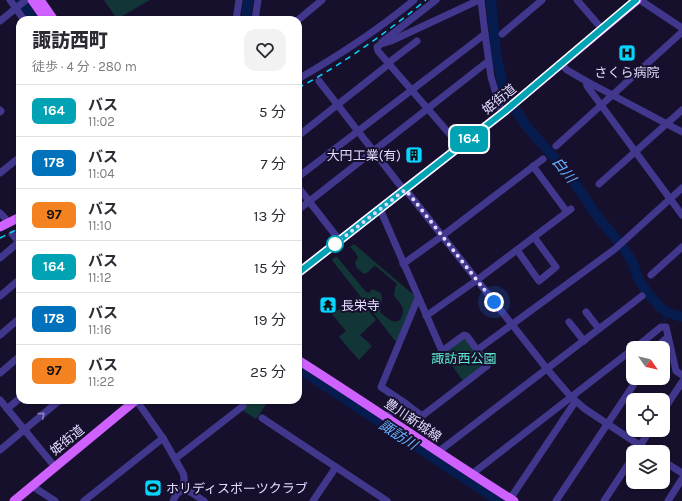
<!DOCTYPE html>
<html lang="ja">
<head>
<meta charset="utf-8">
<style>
	:root { --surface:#fff; --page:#f2f2f3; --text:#2b2b33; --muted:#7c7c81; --line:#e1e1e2 }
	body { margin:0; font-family:Karla,"Noto Sans JP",sans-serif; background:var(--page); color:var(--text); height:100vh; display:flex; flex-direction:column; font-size:15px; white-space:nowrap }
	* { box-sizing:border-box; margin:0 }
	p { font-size:13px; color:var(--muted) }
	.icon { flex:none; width:22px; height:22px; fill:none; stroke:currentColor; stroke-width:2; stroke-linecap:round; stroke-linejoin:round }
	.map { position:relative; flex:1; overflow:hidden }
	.sheet { position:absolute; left:16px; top:16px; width:286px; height:388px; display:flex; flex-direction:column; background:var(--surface); border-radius:12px; box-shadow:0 1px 3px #0004 }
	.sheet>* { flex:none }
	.badge { padding:0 8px; border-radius:6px; font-size:14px; line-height:26px }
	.needle { width:26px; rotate:124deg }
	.fabs { position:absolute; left:626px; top:341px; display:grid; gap:8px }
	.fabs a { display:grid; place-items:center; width:44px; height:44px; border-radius:8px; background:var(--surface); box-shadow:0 1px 3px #0004; font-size:20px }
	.you { position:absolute; width:20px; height:20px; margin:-10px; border:3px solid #fff; border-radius:50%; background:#1a73e8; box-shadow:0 0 0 6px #1a73e833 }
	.map>.badge { position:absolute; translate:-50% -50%; box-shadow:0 0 0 2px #fff }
	.round { display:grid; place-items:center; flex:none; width:42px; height:42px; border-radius:12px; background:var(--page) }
	.overview { display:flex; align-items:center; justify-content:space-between; height:68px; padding:0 16px }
	h1 { font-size:19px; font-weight:800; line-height:30px }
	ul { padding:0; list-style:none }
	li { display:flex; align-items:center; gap:12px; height:52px; padding:0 16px; border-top:1px solid var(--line) }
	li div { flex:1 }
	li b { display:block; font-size:15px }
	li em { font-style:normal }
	li .badge { min-width:44px; font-weight:700; text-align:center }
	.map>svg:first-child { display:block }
	.green { fill:#123637 }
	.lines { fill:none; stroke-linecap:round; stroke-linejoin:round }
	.stream { stroke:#071c4e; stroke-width:1.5 }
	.river { stroke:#071c4e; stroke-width:10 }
	.minor { stroke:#41388e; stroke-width:7 }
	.major { stroke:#cf62ff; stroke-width:9 }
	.rail { stroke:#07d5ff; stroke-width:1.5; stroke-dasharray:6 5; stroke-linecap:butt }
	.oneway { stroke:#8981c1 }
	.line-casing { stroke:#fff; stroke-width:9 }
	.line { stroke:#00a3b4; stroke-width:6 }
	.walk { stroke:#e2dbff; stroke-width:4; stroke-dasharray:0 7.2 }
	.stop-dot { fill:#fff; stroke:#00a3b4; stroke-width:2 }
	.labels { text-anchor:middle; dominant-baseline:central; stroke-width:4; stroke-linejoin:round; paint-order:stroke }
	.poi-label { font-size:13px; fill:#e2dbff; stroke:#17102d; text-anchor:start }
	.street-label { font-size:13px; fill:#e2dbff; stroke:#17102d }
	.park-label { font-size:13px; fill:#5ee8cf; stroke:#17102d }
	.water-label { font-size:14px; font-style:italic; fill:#69b0ff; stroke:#17102d }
</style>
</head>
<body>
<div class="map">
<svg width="682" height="501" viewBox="0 0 682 501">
	<rect width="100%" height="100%" fill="#17102d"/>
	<g class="green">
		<polygon points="104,0 150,0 117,19"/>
		<path d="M354 244 416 297 396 342 332 260 335 257H337L366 292 369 293 372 289 381 293 382 298 380 312C386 317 390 323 399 321 407 310 402 305 394 296L395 288 397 284 377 267 374 266 368 272 364 274 357 268 355 263 358 257 355 252 350 247Z"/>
		<polygon points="358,297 376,320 360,335 372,346 359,360 339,337 346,331 332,314"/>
		<polygon points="464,338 467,339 485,364 464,382 443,353"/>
		<polygon points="249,400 269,400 256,419 242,410"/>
	</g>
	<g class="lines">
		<polyline class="stream" points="662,309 665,321"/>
		<g class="river">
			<polyline points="20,0 34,20"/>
			<polyline points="491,0 496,53 505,95 527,127 568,173 597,216 623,247 633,263 638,278 649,295 662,309 669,313 682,317"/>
			<polyline points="246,20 248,0"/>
			<polyline points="298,368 499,501"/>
		</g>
		<g class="minor">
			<polyline points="10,0 24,20"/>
			<polyline points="481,0 485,34 491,77 502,114"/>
			<polyline points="577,0 602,29"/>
			<polyline points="640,0 682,28"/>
			<polyline points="236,20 239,0"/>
			<polyline points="255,20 258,0"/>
			<polyline points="298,20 322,0"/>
			<polyline points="0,21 26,0"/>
			<polyline points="502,34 542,0"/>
			<polyline points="382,42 436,0"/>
			<polyline points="561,64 567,70 586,81 682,132"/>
			<path d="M298 79C338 56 378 30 414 0"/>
			<polyline points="319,81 399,184 410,195 547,369 571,397 585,409 650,452"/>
			<polyline points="586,81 587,86 682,215"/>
			<polyline points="0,110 1,111 0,112"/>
			<polyline points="298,136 389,64 392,60 417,41"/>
			<polyline points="460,146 389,64 378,51 377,47 381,44 391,41 479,0"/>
			<polyline points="556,146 682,32"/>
			<polyline points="533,166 567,212"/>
			<polyline points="0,173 20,157"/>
			<polyline points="298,177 485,34"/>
			<polyline points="599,184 682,110"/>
			<polyline points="298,187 340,241"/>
			<polyline points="380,209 442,351 464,335 467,336 477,350"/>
			<polyline points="298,210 486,63"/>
			<polyline points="0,213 5,218 7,223"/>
			<polyline points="12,234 20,243"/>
			<polyline points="517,250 539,281 556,267 534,237"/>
			<polyline points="0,258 19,242"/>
			<polyline points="403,264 442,236 543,159"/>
			<polyline points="651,275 682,247"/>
			<polyline points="0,296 20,279"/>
			<polyline points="586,312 599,329"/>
			<polyline points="426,316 477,280 571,209"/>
			<polyline points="569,322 584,341"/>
			<polyline points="0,335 20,318"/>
			<polyline points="635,348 661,327 666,327 676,371 682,375"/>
			<polyline points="658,348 661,343 668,337"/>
			<polyline points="0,373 20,356"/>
			<polyline points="0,400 55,467"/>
			<path d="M136 400 163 438 183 473C186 481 183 486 179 492"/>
			<polyline points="405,403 381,387 418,298"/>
			<polyline points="7,409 20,398"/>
			<polyline points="663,411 682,382"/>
			<polyline points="386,417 405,403 422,416 487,366 487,364 477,350 615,249 682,188"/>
			<polyline points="262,418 387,501"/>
			<polyline points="0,450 60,400"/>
			<polyline points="438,452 642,296"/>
			<polyline points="636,452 650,430"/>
			<polyline points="175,459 243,406"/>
			<polyline points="663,461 682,473"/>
			<polyline points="472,474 633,349"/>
			<polyline points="32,486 55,501"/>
			<polyline points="510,499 575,402"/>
			<polyline points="84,501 163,438"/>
			<path d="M173 501C174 498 176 495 178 493 186 485 197 497 204 501"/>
			<polyline points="313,501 336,467"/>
			<polyline points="556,501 638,378"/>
			<polyline points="604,501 633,457"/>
			<polyline points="668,501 682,479"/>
		</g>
		<g class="major">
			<polyline points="32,0 46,20"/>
			<polyline points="40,0 54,20"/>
			<polyline points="0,227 20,217"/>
			<polyline points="298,273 505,111 637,0"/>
			<path d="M298 360C371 406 441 455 514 501"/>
			<polyline points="14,501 136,400"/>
		</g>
		<g class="rail">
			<path d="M298 88C343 64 386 33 426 0"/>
			<polyline points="0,238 20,228"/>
		</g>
	</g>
	<defs><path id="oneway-chevron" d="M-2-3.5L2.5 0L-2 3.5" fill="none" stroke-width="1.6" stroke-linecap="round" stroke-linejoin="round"/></defs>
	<use class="oneway" href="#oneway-chevron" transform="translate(42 415) rotate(-40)"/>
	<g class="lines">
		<g class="line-casing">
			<polyline id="line" points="298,273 505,111 636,0"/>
		</g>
		<use href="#line" class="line"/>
		<polyline class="walk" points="335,244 405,190 410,195 494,302"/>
	</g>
	<defs>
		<g id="hospital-square" transform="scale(0.9)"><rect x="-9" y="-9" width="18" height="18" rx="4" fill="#07d5ff" stroke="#17102d"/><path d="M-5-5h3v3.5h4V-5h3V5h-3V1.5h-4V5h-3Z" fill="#111"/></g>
		<g id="building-square" transform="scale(0.9)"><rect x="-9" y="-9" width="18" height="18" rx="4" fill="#07d5ff" stroke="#17102d"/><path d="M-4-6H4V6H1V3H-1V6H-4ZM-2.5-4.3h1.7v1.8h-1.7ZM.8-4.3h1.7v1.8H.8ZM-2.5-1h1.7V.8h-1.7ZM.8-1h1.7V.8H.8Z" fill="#111"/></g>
		<g id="temple-square" transform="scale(0.9)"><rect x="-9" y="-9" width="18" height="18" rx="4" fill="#07d5ff" stroke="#17102d"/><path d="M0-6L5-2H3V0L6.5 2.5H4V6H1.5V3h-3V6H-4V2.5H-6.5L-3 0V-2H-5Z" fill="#111"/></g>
		<g id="stadium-square" transform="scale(0.9)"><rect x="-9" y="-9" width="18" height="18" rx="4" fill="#07d5ff" stroke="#17102d"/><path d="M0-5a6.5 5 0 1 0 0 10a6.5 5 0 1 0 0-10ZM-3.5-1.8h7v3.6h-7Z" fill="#111"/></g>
	</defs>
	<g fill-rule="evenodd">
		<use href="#hospital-square" x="627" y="53"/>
		<use href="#building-square" x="414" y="155"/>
		<use href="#temple-square" x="328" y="305"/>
		<use href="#stadium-square" x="153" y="488"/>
	</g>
	<circle class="stop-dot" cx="335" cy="244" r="8"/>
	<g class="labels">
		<g class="poi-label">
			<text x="627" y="72" text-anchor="middle">さくら病院</text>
			<text x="401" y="155" text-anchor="end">大円工業(有)</text>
			<text x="341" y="305">長栄寺</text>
			<text x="166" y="488">ホリディスポーツクラブ</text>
		</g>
		<g class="street-label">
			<text transform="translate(499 99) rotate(-39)">姫街道</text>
			<text transform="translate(413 420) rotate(34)">豊川新城線</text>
			<text transform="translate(67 440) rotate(-39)">姫街道</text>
		</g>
		<g class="park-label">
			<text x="464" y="358">諏訪西公園</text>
		</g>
		<g class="water-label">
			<text transform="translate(564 170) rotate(52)">白川</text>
			<text transform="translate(398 435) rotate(33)">諏訪川</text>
		</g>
	</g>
</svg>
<div class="fabs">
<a><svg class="needle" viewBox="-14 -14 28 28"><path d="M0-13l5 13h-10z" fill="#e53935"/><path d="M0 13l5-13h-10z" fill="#7c7c81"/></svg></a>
<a><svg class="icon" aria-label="locate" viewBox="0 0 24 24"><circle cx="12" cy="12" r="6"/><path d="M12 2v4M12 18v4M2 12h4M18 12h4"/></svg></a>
<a><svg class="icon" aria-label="layers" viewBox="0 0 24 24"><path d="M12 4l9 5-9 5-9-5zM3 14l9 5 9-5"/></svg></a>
</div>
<div class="you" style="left:494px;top:302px"></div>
<b class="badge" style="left:469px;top:139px;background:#00a3b4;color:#fff">164</b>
<section class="sheet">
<div class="overview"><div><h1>諏訪西町</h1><p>徒歩 · 4 分 · 280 m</p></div><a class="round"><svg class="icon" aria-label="heart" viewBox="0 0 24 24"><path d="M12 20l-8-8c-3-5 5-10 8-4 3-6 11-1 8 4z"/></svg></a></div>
<ul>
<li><span class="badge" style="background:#00a3b4;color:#fff">164</span><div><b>バス</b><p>11:02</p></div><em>5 分</em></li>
<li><span class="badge" style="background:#0072bc;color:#fff">178</span><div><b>バス</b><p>11:04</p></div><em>7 分</em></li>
<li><span class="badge" style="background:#f58220;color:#111">97</span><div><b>バス</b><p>11:10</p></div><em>13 分</em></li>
<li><span class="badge" style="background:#00a3b4;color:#fff">164</span><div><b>バス</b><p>11:12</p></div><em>15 分</em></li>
<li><span class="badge" style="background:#0072bc;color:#fff">178</span><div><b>バス</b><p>11:16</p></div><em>19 分</em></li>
<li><span class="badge" style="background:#f58220;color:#111">97</span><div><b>バス</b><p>11:22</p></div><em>25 分</em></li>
</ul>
</section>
</div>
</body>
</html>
